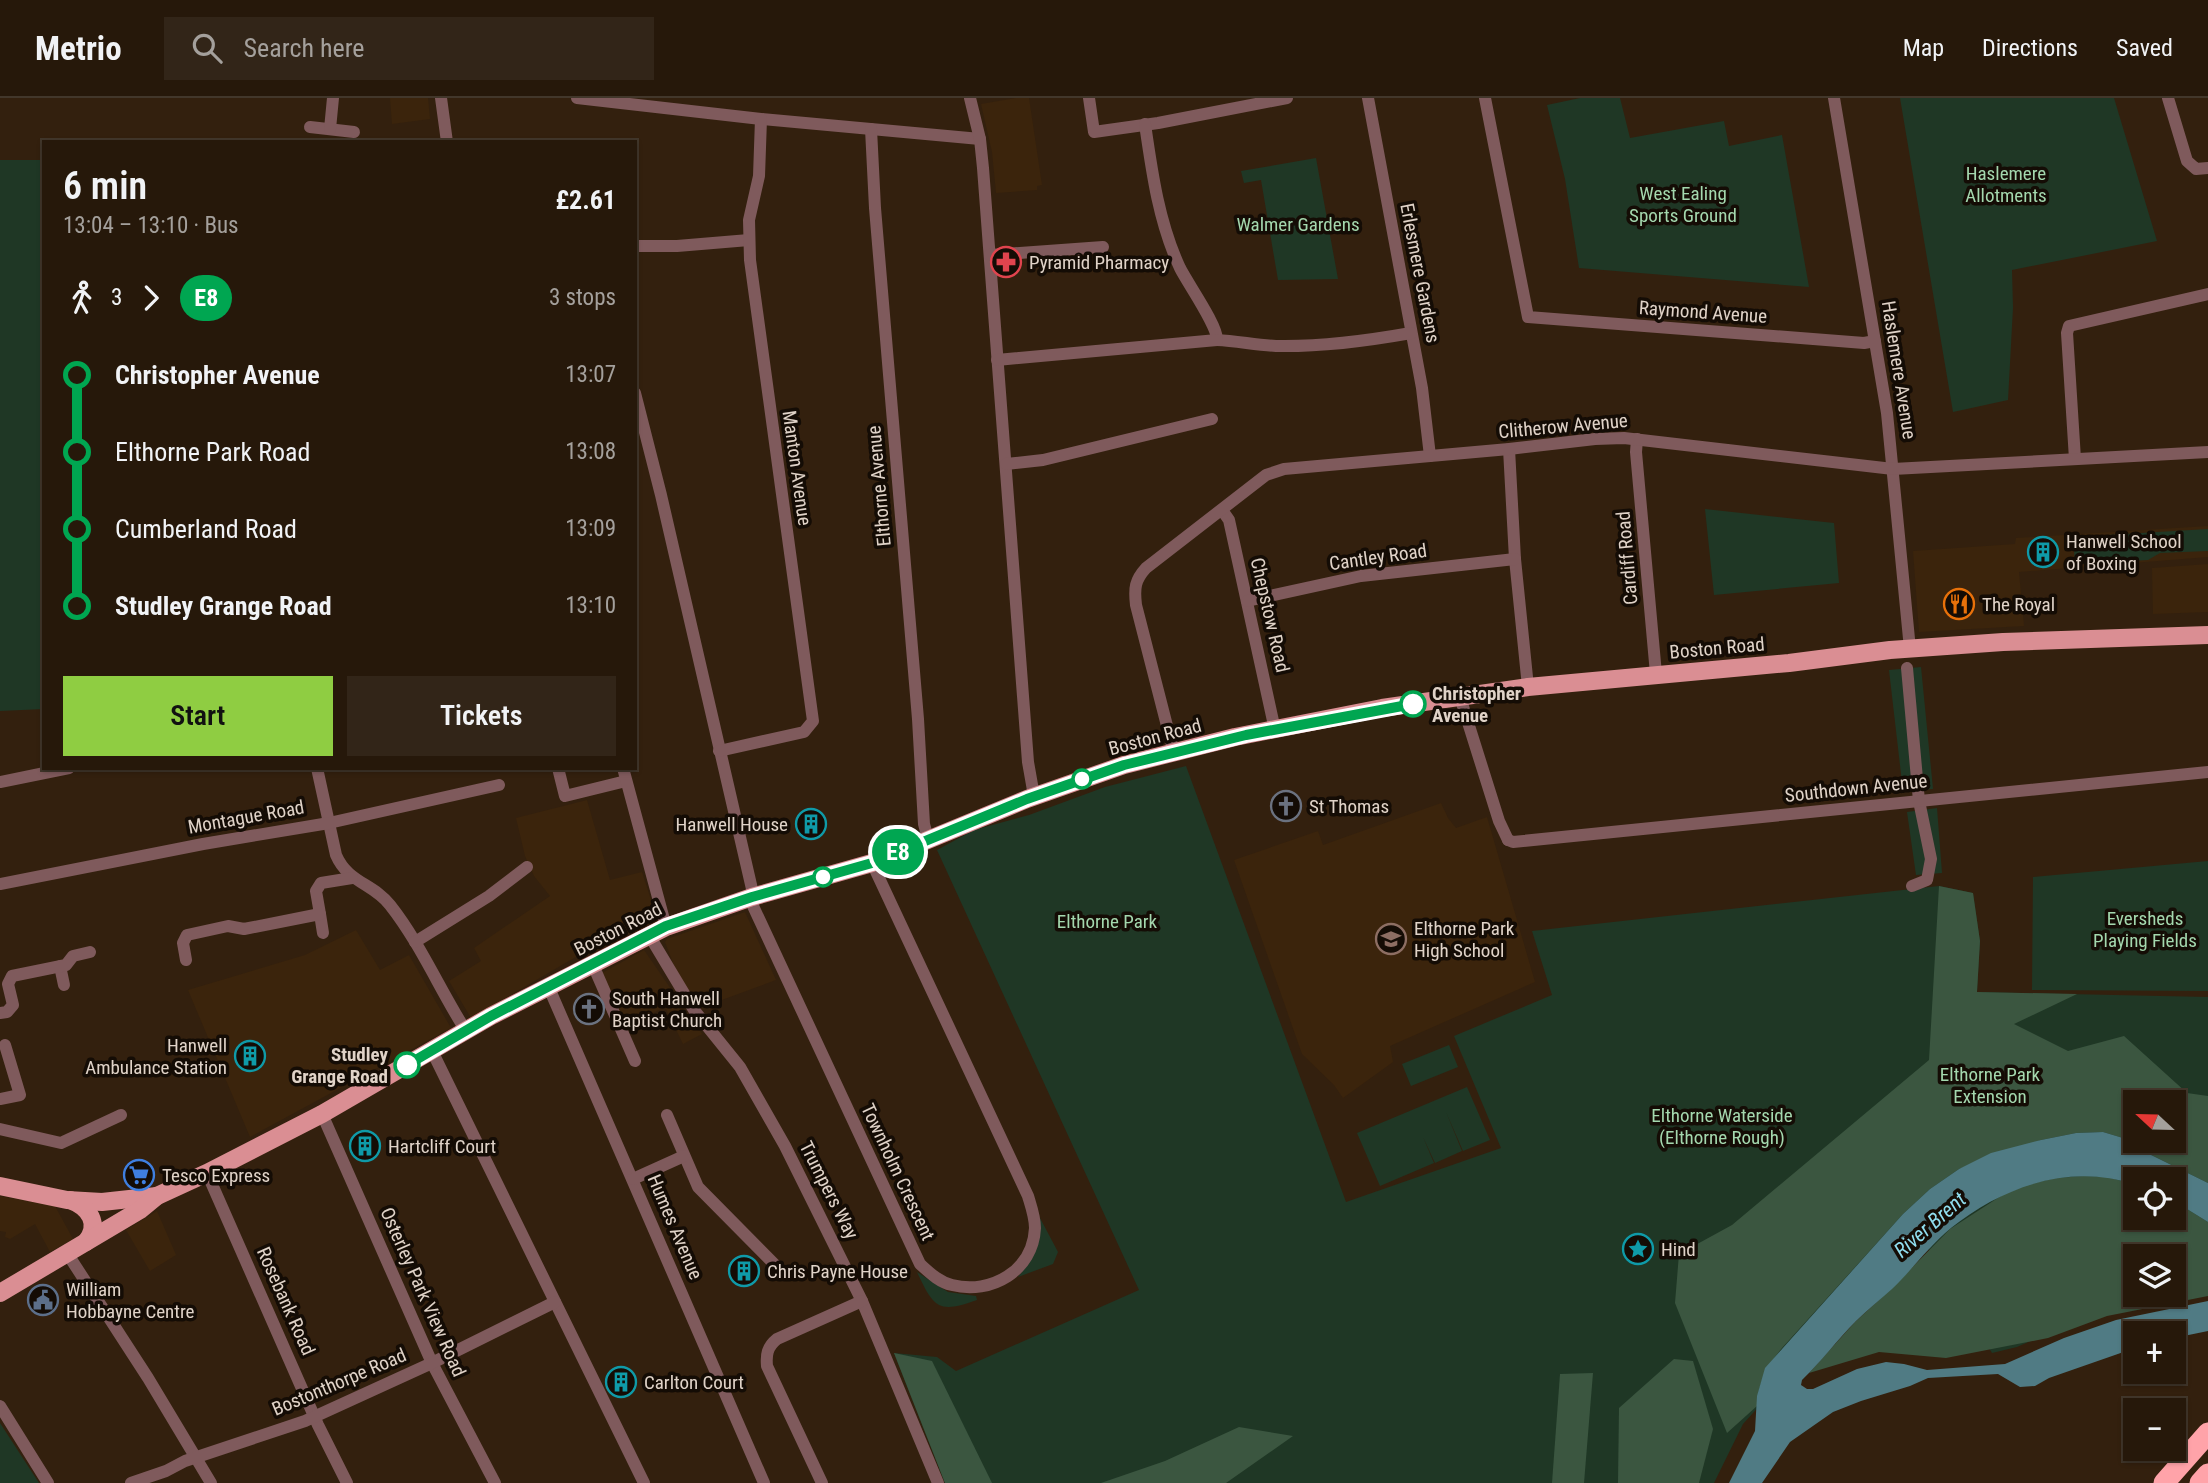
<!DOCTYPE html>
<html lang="en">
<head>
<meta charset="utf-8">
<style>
	:root { --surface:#26180a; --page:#322518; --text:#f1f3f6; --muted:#a4a09c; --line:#42372b; --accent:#8fcd42 }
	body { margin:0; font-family:"Roboto Condensed",sans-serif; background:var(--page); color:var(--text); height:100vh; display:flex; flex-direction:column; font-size:26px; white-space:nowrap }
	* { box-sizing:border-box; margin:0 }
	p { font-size:23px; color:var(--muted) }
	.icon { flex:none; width:38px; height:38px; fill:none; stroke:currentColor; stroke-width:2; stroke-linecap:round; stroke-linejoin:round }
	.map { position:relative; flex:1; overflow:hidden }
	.sheet { position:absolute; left:42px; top:42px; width:595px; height:630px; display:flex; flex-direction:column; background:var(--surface); border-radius:0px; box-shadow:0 2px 5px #0004,0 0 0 2px var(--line) }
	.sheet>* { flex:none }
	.badge { padding:0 14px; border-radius:23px; font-size:24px; line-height:46px }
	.needle { width:46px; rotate:292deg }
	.tools { position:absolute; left:2123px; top:992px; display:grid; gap:14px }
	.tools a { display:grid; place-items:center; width:63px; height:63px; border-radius:0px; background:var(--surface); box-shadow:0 2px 5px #0004,0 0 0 2px var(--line); font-size:35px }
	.map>.badge { position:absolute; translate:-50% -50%; box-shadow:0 0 0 4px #fff }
	.legs { display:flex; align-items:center; gap:10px; height:77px; padding:0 21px; font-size:23px }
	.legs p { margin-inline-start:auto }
	.head { display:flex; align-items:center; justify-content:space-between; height:119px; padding:0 21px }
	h1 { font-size:38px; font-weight:600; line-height:52px }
	.primary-button { display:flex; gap:14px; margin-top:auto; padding:14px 21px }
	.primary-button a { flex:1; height:80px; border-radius:0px; background:var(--accent); color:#111; font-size:28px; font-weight:600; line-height:80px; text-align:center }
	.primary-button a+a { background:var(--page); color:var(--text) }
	ul { padding:0 21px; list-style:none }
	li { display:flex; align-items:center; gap:24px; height:77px; font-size:26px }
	li i { display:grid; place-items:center; width:10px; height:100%; margin:0 9px; background:currentColor }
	li i::after { content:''; width:18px; height:18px; margin:-9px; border:5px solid; border-radius:50%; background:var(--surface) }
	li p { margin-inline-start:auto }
	li:first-child i { background:linear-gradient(#0000 50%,currentColor 0) }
	li:last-child i { background:linear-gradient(currentColor 50%,#0000 0) }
	header { display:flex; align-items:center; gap:42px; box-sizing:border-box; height:98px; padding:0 35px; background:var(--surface); border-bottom:2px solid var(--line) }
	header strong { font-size:33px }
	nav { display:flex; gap:38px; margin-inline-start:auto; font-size:24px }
	.search { width:490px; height:63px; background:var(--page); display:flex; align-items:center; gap:18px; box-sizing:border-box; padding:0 24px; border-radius:0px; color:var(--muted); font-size:26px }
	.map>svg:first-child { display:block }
	.built { fill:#3b240c }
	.green { fill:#1f3725; fill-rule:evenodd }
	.forest { fill:#3b5640; fill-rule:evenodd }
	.water { fill:#507b84 }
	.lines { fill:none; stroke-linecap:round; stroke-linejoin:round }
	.street { stroke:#7f5a5c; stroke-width:12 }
	.primary { stroke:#da8e93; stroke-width:18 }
	.highway { stroke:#ffa3a9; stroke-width:21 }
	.line-1-casing { stroke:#fff; stroke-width:16 }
	.line-1 { stroke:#00a651; stroke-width:10 }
	.stop-1-dot { fill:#fff; stroke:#00a651; stroke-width:3.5 }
	.labels { text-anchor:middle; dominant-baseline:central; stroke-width:7; stroke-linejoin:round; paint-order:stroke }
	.park-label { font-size:19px; fill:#a4d8ae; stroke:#140c05 }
	.poi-label { font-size:19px; fill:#e0d3c8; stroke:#140c05; text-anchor:start }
	.street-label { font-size:19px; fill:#e0d3c8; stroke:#140c05 }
	.stop-label { font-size:19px; font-weight:bold; fill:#e0d3c8; stroke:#140c05; text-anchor:start }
	.water-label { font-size:21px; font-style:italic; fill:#90ddee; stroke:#140c05 }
</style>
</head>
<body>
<header>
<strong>Metrio</strong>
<div class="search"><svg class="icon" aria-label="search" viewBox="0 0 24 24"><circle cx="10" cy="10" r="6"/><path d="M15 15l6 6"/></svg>Search here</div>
<nav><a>Map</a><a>Directions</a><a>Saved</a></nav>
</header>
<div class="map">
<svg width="2208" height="1385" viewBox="0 0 2208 1385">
	<rect width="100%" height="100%" fill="#33200e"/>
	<g class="built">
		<polygon points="390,0 428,0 430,21 392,26"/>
		<polygon points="1016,0 1029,0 1042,87 1037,88 1037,92 996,95 992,54 981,6"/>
		<polygon points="2208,428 2208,459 2019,474 2024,528 1919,534 1913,453 2015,446 2016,440"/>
		<polygon points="2208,466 2208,514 2153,516 2152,470"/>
		<polygon points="587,702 610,782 642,774 656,817 655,821 574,860 471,920 449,883 481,863 474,850 550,798 534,778 525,758 516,720"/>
		<polygon points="1441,705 1448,720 1456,730 1487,719 1535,884 1390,948 1393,964 1343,1000 1334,987 1302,956 1234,762 1318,733 1323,747"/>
		<polygon points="745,814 776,882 700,910 678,878 665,844 667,841"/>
		<polygon points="356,832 380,872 409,857 451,930 250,1039 188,892 305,857"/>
		<polygon points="644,852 702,936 683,946 665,909 626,928 602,875"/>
		<polygon points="0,1098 55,1108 73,1141 50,1154 35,1126 10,1141 5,1139 6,1134 0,1133"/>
		<polygon points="157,1113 176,1157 150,1173 126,1132"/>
	</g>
	<g class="green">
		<polygon points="1580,0 1620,0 1630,40 1724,23 1729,48 1782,37 1809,189 1579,170 1565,81 1547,7"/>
		<polygon points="1900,0 2114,0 2157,143 2012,172 2013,210 2008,302 1953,314"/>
		<polygon points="1316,60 1338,181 1278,182 1261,82 1244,85 1241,73"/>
		<polygon points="0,62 44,62 44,611 0,613"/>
		<polygon points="1705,411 1834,425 1839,485 1714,497"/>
		<polygon points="2208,431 2208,453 2160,455 2148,462 2075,466 2073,439"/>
		<polygon points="1921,569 1933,691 1903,693 1889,572"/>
		<path d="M1186 668 1346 1104 1501 1050 1454 938 1552 897 1532 833 1939 788 1973 795 1980 843 1977 894 2208 899V1192L2174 1158H2135V1197L2017 1249 1992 1255 1918 1133 1743 1326 1714 1385H945L894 1255 937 1259 956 1273 1139 1192 937 752 974 732 1029 717 1105 689ZM2135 1004H2174V1043H2135ZM2135 1082H2174V1120H2135Z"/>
		<polygon points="1937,710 1942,775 1916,777 1907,714"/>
		<polygon points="2208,763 2208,893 2032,892 2033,779"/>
		<polygon points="1449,947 1458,969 1411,988 1402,966"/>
		<polygon points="1467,989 1490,1042 1463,1053 1446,1014 1462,1053 1435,1065 1423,1039 1434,1065 1380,1088 1357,1035"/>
		<path d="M1040 1120 1058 1154 1053 1166 1018 1179C1034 1160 1039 1144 1040 1120Z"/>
		<path d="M917 1174 948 1194 976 1198 977 1202C938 1216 934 1210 917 1174Z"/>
		<polygon points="0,1325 39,1385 0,1385"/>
	</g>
	<g class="forest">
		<path d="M1939 788 1973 795 1980 843 1977 894 2077 896 2014 926 2068 953 2124 938 2187 995 2208 998V1085L2143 1053 2123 1040 2103 1034 2076 1035 2041 1042 1959 1071 1930 1091 1903 1116 1782 1250C1767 1268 1758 1284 1757 1308L1727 1335 1675 1205 1679 1156 1732 1127 1929 962ZM2135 1004H2174V1043H2135Z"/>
		<path d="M2084 1078 2108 1079 2135 1087V1120H2174V1103L2208 1124V1198L2107 1218 2048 1240 1946 1260 1879 1254 1809 1275 1855 1224 1892 1190 1950 1131 2004 1096 2029 1086 2056 1080ZM2135 1158H2174V1197H2135Z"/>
		<polygon points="894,1255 932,1263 992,1385 945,1385"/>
		<polygon points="1674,1261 1693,1263 1713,1331 1699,1385 1618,1385 1619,1310"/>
		<polygon points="1593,1275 1584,1385 1552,1385 1560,1276"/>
		<polygon points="1239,1329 1293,1338 1226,1385 1101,1385 1165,1363"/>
	</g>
	<path class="water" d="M2103 1034 2123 1040 2143 1053 2208 1085V1124L2174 1103V1082H2135V1087C2071 1064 2002 1089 1951 1130 1929 1148 1912 1172 1892 1191 1880 1202 1867 1212 1856 1223 1837 1242 1821 1264 1802 1282L1801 1287 1807 1291H1813L1857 1271 1886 1264 1904 1266 1927 1272 2005 1266 2064 1240 2116 1222 2208 1203V1233L2174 1240V1236H2135V1250L2049 1280 2035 1288 2020 1289 1998 1276 1928 1280 1910 1288 1861 1303 1833 1314 1790 1344 1762 1385H1729L1755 1333 1757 1298 1765 1270 1903 1116 1930 1091 1959 1071 1991 1055 2041 1042 2076 1035Z"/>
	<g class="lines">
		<g class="street">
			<polyline points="441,0 447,44"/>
			<polyline points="577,0 761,21 980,41"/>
			<polyline points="970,0 980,41 983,70 1028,664 1034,698"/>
			<polyline points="1089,0 1094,34 1158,25 1287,0"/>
			<polyline points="1368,0 1422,290 1430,358"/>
			<polyline points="1485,0 1528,219 1864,245 1875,243"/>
			<polyline points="1834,0 1887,315 1910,551"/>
			<polyline points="2168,0 2187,63 2196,71 2208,70"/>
			<path d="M1145 26C1152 75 1159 125 1180 170 1188 186 1218 228 1217 242 1237 243 1256 247 1276 248 1322 249 1366 243 1411 235"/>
			<polyline points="310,29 354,34"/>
			<polyline points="330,31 333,0"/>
			<polyline points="871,31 875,110 918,621 924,726 928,741"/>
			<polyline points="635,148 677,148 749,142"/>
			<polyline points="990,157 1103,149"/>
			<polyline points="997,262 1217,242"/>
			<path d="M635 295 661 397 752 791 753 808 920 1166C930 1175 939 1184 952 1187 991 1197 1033 1173 1035 1130 1035 1119 1031 1108 1028 1098L872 765"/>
			<polyline points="1637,341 1636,354 1656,576"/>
			<polyline points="1509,351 1515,461 1528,589"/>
			<polyline points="2075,361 2067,235 2069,228 2208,196"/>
			<polyline points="1006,366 1043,362 1212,321"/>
			<polyline points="1222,412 1229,422 1275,632"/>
			<polyline points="1247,503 1361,478 1515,461"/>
			<polyline points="1907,570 1919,703 1931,761 1927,782 1912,788"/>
			<polyline points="1460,599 1499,723 1508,742"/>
			<polyline points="719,653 804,634 813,623 750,162 749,122 759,78 761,21"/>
			<path d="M1174 655 1136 507C1134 490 1135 482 1146 470L1266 377 1284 371 1509 351 1595 341 1624 340 1893 371 2208 354"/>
			<path d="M317 670 336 757C348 785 373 785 390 807 420 845 440 892 466 933"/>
			<polyline points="558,670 565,698 626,683"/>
			<polyline points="623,670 666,829"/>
			<polyline points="0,684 69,670"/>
			<polyline points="1508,742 1513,744 2208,674"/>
			<polyline points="0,786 203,746 329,725 499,687"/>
			<polyline points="320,816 323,835"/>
			<polyline points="649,837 694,912 740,969 785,1048 862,1203 938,1385"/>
			<polyline points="415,844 489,798 527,769"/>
			<polyline points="186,862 183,845 187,837 228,828 244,831 320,816 316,793 321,785 352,780"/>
			<polyline points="593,867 635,963"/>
			<polyline points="60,868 64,887"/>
			<polyline points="549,890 764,1385"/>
			<polyline points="0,915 7,914 13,907 8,886 12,878 66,867 73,858 90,854"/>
			<polyline points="432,953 644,1385"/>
			<polyline points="0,1001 20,997 5,947"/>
			<polyline points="322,1016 432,1265 495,1385"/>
			<polyline points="667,1017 698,1089 782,1174"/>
			<polyline points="0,1031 61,1045 121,1017"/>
			<polyline points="207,1075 318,1327 347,1385"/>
			<polyline points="633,1081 684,1058"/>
			<polyline points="67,1155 148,1280 211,1385"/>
			<polyline points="0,1308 48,1385"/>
			<polyline points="131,1385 166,1373 185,1363 305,1323 432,1265 555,1204"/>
			<path d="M822 1385 767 1268C766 1257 767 1249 777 1241L862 1203"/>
		</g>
		<g class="primary">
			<polyline points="0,1088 67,1102 102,1104 157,1098"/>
			<path d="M70 1102C89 1109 101 1126 86 1144"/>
			<polyline points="0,1195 140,1112 157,1098 207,1075 322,1016 491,918 666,829 752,799 872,765 1027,701 1124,667 1235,639 1382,610 1528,589 1789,565 1890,552 2003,544 2208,537"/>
		</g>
		<g class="highway">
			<polyline points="2164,1385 2208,1335"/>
			<polyline points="2200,1385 2208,1376"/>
		</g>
	</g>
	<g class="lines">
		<g class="line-1-casing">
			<polyline id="line-1" points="407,967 491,918 666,828 752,799 872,765 1027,701 1124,667 1246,637 1413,606"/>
		</g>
		<use href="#line-1" class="line-1"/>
	</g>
	<defs>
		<g id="pharmacy-ring" transform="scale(1.575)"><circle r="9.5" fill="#140c05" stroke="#e0444e" stroke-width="1.5"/><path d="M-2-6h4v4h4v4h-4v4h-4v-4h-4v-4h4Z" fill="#e0444e"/></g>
		<g id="building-ring" transform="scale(1.575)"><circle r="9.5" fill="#140c05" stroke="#0f9aa8" stroke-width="1.5"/><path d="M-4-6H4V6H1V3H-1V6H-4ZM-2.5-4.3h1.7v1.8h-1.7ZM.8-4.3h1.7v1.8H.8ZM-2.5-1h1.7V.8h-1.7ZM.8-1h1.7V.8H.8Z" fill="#0f9aa8"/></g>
		<g id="restaurant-ring" transform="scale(1.575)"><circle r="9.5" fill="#140c05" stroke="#e8710a" stroke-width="1.5"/><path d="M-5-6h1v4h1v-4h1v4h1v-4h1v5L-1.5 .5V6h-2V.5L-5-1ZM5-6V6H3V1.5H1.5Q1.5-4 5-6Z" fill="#e8710a"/></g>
		<g id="church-ring" transform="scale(1.575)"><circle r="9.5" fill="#140c05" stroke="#6b7280" stroke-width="1.5"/><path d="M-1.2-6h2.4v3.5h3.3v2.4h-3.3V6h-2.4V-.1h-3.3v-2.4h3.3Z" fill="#6b7280"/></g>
		<g id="school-ring" transform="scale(1.575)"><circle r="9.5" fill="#140c05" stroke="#8d6e63" stroke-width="1.5"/><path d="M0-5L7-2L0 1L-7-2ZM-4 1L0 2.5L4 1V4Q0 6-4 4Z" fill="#8d6e63"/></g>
		<g id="supermarket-ring" transform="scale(1.575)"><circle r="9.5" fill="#140c05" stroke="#3f7fe0" stroke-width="1.5"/><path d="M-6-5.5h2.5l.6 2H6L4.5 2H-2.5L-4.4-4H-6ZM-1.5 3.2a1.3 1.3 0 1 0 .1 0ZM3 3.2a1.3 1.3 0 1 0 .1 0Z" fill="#3f7fe0"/></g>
		<g id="sight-ring" transform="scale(1.575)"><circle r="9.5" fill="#140c05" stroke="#0f9aa8" stroke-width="1.5"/><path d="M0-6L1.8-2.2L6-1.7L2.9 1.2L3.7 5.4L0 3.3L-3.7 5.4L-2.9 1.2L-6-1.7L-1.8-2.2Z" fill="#0f9aa8"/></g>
		<g id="civic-ring" transform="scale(1.575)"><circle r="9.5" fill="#140c05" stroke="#5c6f8a" stroke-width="1.5"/><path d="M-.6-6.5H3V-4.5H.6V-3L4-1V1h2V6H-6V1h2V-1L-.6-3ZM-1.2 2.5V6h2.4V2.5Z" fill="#5c6f8a"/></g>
	</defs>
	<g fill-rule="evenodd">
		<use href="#pharmacy-ring" x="1006" y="164"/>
		<use href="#building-ring" x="2043" y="454"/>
		<use href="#restaurant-ring" x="1959" y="506"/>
		<use href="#church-ring" x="1286" y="708"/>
		<use href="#building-ring" x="811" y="726"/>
		<use href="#school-ring" x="1391" y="841"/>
		<use href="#church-ring" x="589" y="911"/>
		<use href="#building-ring" x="250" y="958"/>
		<use href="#building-ring" x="365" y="1048"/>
		<use href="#supermarket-ring" x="139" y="1077"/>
		<use href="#sight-ring" x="1638" y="1151"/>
		<use href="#building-ring" x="744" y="1173"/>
		<use href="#civic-ring" x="43" y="1202"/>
		<use href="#building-ring" x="621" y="1284"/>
	</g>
	<g class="stop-1-dot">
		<circle cx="1413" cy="606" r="12"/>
		<circle cx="1082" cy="681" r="9"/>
		<circle cx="823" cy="779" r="9"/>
		<circle cx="407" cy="967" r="12"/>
	</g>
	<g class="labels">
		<g class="park-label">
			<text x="2006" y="75">Haslemere<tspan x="2006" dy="22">Allotments</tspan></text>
			<text x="1683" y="95">West Ealing<tspan x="1683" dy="22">Sports Ground</tspan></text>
			<text x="1298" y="126">Walmer Gardens</text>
			<text x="2145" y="820">Eversheds<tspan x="2145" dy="22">Playing Fields</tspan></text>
			<text x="1107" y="823">Elthorne Park</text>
			<text x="1990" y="976">Elthorne Park<tspan x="1990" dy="22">Extension</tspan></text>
			<text x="1722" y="1017">Elthorne Waterside<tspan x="1722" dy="22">(Elthorne Rough)</tspan></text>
		</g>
		<g class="poi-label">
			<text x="1029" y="164">Pyramid Pharmacy</text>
			<text x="2066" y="443">Hanwell School<tspan x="2066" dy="22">of Boxing</tspan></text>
			<text x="1982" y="506">The Royal</text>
			<text x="1309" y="708">St Thomas</text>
			<text x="788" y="726" text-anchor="end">Hanwell House</text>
			<text x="1414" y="830">Elthorne Park<tspan x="1414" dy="22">High School</tspan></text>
			<text x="612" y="900">South Hanwell<tspan x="612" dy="22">Baptist Church</tspan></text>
			<text x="227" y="947" text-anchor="end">Hanwell<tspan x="227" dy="22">Ambulance Station</tspan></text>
			<text x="388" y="1048">Hartcliff Court</text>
			<text x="162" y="1077">Tesco Express</text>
			<text x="1661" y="1151">Hind</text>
			<text x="767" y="1173">Chris Payne House</text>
			<text x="66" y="1191">William<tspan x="66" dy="22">Hobbayne Centre</tspan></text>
			<text x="644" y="1284">Carlton Court</text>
		</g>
		<g class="street-label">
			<text transform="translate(1420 175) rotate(79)">Erlesmere Gardens</text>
			<text transform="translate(1703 214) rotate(4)">Raymond Avenue</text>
			<text transform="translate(1899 272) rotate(81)">Haslemere Avenue</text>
			<text transform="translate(1563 328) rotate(-5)">Clitherow Avenue</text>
			<text transform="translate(797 370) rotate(82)">Manton Avenue</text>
			<text transform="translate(879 388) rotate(-95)">Elthorne Avenue</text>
			<text transform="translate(1378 459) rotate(-8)">Cantley Road</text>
			<text transform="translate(1627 460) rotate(-95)">Cardiff Road</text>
			<text transform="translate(1270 517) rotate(77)">Chepstow Road</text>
			<text transform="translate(1717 550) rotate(-5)">Boston Road</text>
			<text transform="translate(1155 639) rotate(-15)">Boston Road</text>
			<text transform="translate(1856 690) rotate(-6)">Southdown Avenue</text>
			<text transform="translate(246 719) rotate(-10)">Montague Road</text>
			<text transform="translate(618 831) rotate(-27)">Boston Road</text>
			<text transform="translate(898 1074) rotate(65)">Townholm Crescent</text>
			<text transform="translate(829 1092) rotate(63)">Trumpers Way</text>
			<text transform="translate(675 1129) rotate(67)">Humes Avenue</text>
			<text transform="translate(423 1194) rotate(66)">Osterley Park View Road</text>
			<text transform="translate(286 1203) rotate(66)">Rosebank Road</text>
			<text transform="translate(339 1284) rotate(-23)">Bostonthorpe Road</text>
		</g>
		<g class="stop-label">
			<text x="1432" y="595">Christopher<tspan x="1432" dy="22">Avenue</tspan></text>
			<text x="388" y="956" text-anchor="end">Studley<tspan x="388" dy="22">Grange Road</tspan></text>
		</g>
		<g class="water-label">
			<text transform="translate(1930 1127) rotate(-41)">River Brent</text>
		</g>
	</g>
</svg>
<div class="tools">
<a><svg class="needle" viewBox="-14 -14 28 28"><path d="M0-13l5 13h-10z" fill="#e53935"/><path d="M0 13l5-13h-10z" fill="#a4a09c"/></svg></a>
<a><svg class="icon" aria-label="locate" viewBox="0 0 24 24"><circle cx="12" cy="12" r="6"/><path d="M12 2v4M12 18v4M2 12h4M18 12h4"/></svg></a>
<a><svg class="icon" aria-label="layers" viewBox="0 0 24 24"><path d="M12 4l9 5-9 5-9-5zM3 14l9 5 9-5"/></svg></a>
<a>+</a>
<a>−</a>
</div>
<b class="badge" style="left:898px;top:754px;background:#00a651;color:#fff">E8</b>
<section class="sheet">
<div class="head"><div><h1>6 min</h1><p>13:04 – 13:10 · Bus</p></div><b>£2.61</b></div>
<div class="legs"><svg class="icon" aria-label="walk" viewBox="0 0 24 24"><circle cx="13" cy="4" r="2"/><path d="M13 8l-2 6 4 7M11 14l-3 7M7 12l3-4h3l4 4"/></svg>3<svg class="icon" aria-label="forward" viewBox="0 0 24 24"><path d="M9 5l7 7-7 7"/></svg><b class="badge" style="background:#00a651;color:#fff">E8</b><p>3 stops</p></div>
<ul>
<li><i style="color:#00a651"></i><b>Christopher Avenue</b><p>13:07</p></li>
<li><i style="color:#00a651"></i><span>Elthorne Park Road</span><p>13:08</p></li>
<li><i style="color:#00a651"></i><span>Cumberland Road</span><p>13:09</p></li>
<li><i style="color:#00a651"></i><b>Studley Grange Road</b><p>13:10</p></li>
</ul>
<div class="primary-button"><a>Start</a><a>Tickets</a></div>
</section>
</div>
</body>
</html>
